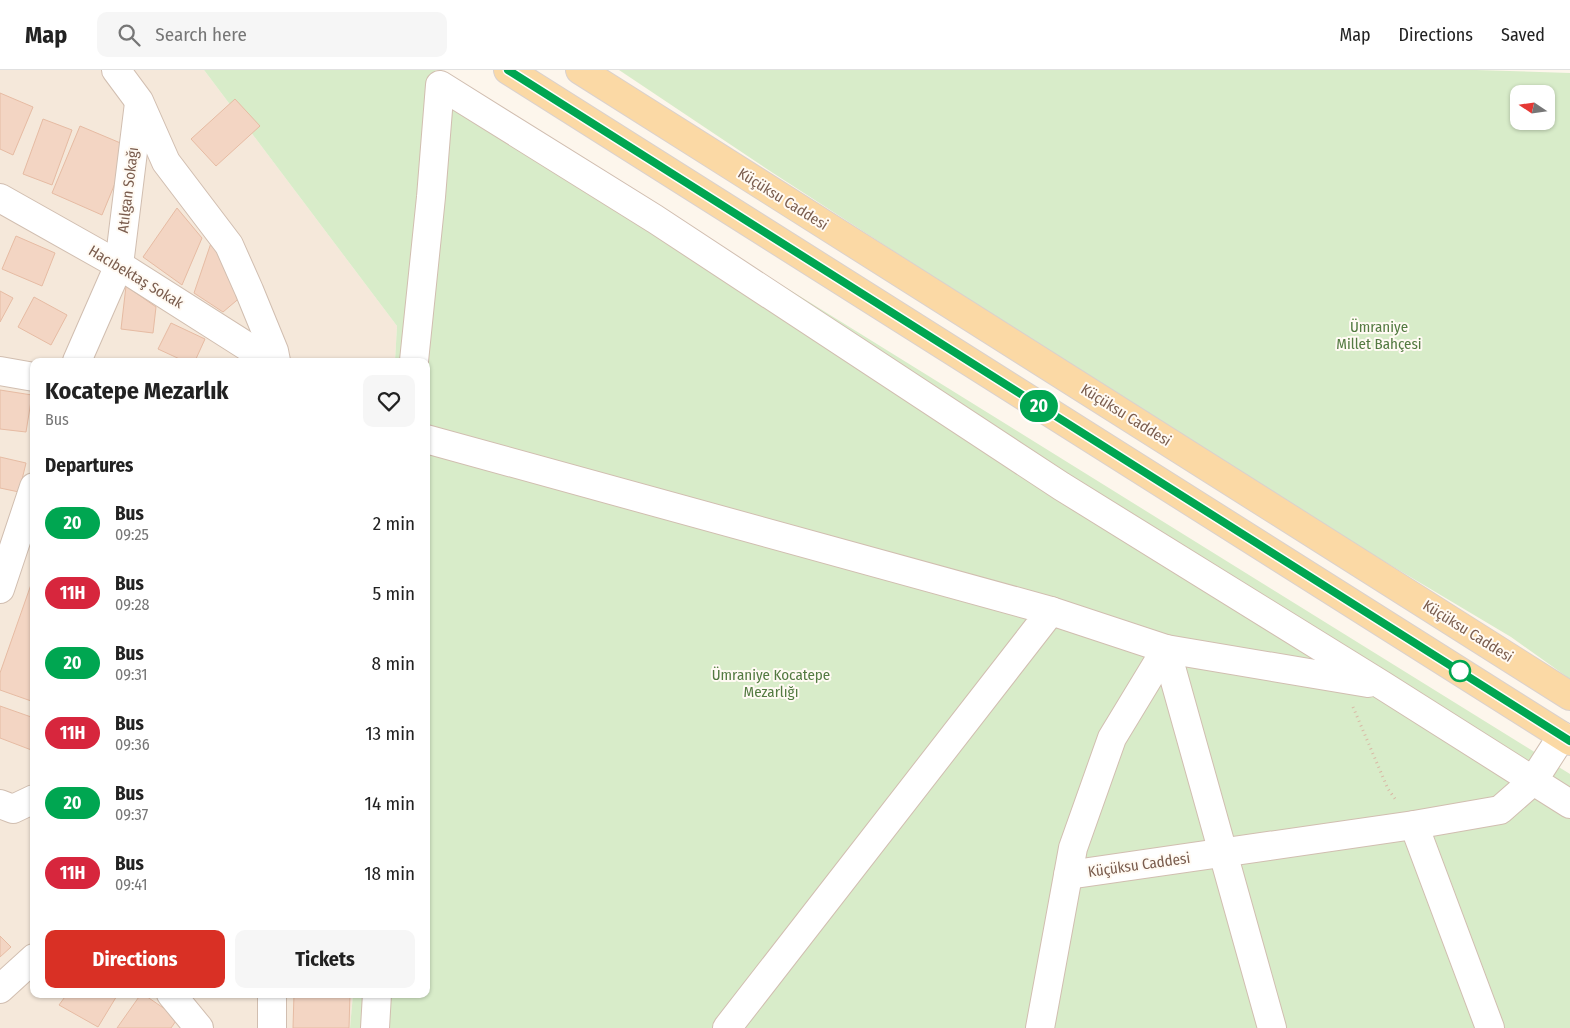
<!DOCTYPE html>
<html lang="en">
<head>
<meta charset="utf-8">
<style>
	:root { --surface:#fff; --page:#f6f6f6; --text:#222; --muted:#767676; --line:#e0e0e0; --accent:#d93025 }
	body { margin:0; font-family:"Fira Sans Condensed",sans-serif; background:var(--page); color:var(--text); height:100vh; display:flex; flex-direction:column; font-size:19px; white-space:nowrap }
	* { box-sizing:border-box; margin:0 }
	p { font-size:16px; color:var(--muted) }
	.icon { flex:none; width:28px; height:28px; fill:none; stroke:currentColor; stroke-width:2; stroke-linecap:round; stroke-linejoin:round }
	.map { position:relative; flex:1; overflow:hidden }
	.sheet { position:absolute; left:30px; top:288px; width:400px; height:640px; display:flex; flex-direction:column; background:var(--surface); border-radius:10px; box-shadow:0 1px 4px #0004 }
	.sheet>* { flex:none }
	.badge { padding:0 10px; border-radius:16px; font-size:18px; line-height:32px }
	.needle { width:32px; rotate:283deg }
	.controls { position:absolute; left:1510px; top:15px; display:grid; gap:10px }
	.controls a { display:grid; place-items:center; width:45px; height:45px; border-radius:10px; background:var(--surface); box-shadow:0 1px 4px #0004; font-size:25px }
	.map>.badge { position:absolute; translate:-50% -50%; box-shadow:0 0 0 2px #fff }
	h2 { padding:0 15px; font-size:19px; line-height:45px }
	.round { display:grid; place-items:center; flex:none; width:52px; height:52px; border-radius:10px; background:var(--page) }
	.headline { display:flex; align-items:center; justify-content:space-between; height:85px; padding:0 15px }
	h1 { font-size:24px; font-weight:700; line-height:38px }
	.cta { display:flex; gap:10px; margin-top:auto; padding:10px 15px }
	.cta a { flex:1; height:58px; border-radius:10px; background:var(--accent); color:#fff; font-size:20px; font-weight:700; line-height:58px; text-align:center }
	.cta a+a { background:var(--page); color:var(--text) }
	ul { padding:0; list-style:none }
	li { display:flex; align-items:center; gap:15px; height:70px; padding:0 15px }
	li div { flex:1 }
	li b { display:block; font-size:19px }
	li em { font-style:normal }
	li .badge { min-width:55px; font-weight:700; text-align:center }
	header { display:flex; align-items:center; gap:30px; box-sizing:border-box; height:70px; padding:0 25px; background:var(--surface); border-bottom:1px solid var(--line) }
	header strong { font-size:24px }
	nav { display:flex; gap:28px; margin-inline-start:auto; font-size:18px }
	.search { width:350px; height:45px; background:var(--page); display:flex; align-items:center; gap:12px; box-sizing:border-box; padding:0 18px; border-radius:10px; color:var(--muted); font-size:19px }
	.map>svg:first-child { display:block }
	.residential { fill:#f5e8da }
	.green { fill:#d8ecc9; fill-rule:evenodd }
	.building { fill:#f3d5c3; stroke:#e6bba3 }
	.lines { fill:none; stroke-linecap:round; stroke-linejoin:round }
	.minor-casing { stroke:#d1beb0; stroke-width:30 }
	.major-casing { stroke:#dad1cd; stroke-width:30 }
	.path { stroke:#d9b8a5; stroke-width:3; stroke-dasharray:1 4; stroke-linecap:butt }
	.minor { stroke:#fff; stroke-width:28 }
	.major { stroke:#fbd9a5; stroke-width:28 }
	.line-casing { stroke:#fff; stroke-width:11 }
	.line { stroke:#00a651; stroke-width:8 }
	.stop-dot { fill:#fff; stroke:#00a651; stroke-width:2.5 }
	.labels { text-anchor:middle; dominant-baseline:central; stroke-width:4; stroke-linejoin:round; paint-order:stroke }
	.street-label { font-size:15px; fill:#7a5c4d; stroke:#fffaf3 }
	.park-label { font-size:15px; fill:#537a41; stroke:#fffaf3 }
</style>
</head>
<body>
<header>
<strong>Map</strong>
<div class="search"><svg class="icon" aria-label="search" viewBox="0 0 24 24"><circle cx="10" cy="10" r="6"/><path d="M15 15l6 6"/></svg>Search here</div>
<nav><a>Map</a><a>Directions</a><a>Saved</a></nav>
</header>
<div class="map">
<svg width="1570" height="958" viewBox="0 0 1570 958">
	<rect width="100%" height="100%" fill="#fdf6ec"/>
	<polygon class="residential" points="0,0 204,0 397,256 395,291 34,291 34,924 353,924 350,958 0,958"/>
	<g class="green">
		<polygon points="204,0 435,0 1570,704 1570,958 350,958 353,924 426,924 426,291 395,291 397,256"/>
		<path d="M619 0H1476L1570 3V609L1511 567 1184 372 1076 299 773 103ZM1519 24H1546V51H1519Z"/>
	</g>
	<g class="building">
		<polygon points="0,23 33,37 13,85 0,79"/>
		<polygon points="235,29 260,56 216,96 191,69"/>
		<polygon points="43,49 72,60 52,115 23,104"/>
		<polygon points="80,56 130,77 102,145 52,123"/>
		<polygon points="177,138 202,168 182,215 143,187"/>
		<polygon points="16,166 55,183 42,216 2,199"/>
		<polygon points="211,173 249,220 223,242 194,223"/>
		<polygon points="126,216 156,237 153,263 121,259"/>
		<polygon points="0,221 13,228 0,252"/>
		<polygon points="34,227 67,245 51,275 18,257"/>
		<polygon points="171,253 205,269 195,291 184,291 158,279"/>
		<polygon points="0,320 32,325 26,362 0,359"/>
		<polygon points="0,387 26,393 19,422 0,418"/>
		<polygon points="34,506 34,632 0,620 0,603"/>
		<polygon points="0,636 34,648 34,681 0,668"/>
		<polygon points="0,866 11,877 0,887"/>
		<polygon points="67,924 118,924 98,957 59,935"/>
		<polygon points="141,924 143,924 178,948 171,958 117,958"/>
		<polygon points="294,924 350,924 349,958 293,958"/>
	</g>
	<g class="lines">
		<g class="minor-casing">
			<g id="minor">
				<polyline points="116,0 139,31 166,92 229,175 249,220 274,281 276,291"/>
				<polyline points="0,128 119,195 270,291"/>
				<polyline points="77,291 119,195 139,33"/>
				<polyline points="414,291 431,127 440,15 655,149 1061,416 1382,615 1570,734"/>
				<polyline points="0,301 34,307"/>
				<polyline points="426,369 1051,541 727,958"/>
				<polyline points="0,519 34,417"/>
				<polyline points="1051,541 1166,579 1272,958"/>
				<polyline points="0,734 13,739 34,729"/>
				<polyline points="1414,755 1490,958"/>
				<polyline points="1068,805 1414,755 1500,740 1533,711 1562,666"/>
				<polyline points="0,919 34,888"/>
				<polyline points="171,924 199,958"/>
				<polyline points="272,924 272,958"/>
				<polyline points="375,958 377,924"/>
				<polyline points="1040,958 1073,778 1112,668 1166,579 1368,613"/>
			</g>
		</g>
		<g class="major-casing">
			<g id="major">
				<polyline points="508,0 1570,671"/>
				<polyline points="580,0 1570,626"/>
			</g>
		</g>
		<polyline class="path" points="1353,637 1388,719 1396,730"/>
		<use href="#minor" class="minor"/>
		<use href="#major" class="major"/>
	</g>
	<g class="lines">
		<g class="line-casing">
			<polyline id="line" points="508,0 1570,671"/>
		</g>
		<use href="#line" class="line"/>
	</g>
	<circle class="stop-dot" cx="1460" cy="601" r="10"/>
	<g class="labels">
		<g class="street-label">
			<text transform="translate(128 120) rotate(-83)">Atılgan Sokağı</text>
			<text transform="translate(783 129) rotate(32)">Küçüksu Caddesi</text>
			<text transform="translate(136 207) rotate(31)">Hacıbektaş Sokak</text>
			<text transform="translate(1126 345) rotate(32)">Küçüksu Caddesi</text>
			<text transform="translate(1468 561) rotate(32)">Küçüksu Caddesi</text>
			<text transform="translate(1139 795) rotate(-8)">Küçüksu Caddesi</text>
		</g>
		<g class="park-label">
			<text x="1379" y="257">Ümraniye<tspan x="1379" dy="17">Millet Bahçesi</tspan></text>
			<text x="771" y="605">Ümraniye Kocatepe<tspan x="771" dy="17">Mezarlığı</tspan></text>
		</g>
	</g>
</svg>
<div class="controls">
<a><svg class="needle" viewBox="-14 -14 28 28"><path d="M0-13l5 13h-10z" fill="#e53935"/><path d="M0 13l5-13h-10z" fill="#767676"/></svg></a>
</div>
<b class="badge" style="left:1039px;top:336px;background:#00a651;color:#fff">20</b>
<section class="sheet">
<div class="headline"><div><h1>Kocatepe Mezarlık</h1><p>Bus</p></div><a class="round"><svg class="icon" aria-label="heart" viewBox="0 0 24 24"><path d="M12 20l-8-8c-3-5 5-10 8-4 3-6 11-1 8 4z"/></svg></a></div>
<h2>Departures</h2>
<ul>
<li><span class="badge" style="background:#00a651;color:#fff">20</span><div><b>Bus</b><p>09:25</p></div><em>2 min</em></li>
<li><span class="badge" style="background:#d7263d;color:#fff">11H</span><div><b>Bus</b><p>09:28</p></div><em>5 min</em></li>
<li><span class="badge" style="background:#00a651;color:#fff">20</span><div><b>Bus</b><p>09:31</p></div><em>8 min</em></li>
<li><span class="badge" style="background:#d7263d;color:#fff">11H</span><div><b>Bus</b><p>09:36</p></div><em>13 min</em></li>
<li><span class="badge" style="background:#00a651;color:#fff">20</span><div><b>Bus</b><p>09:37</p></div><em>14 min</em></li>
<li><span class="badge" style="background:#d7263d;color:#fff">11H</span><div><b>Bus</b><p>09:41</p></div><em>18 min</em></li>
</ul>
<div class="cta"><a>Directions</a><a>Tickets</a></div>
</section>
</div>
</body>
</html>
